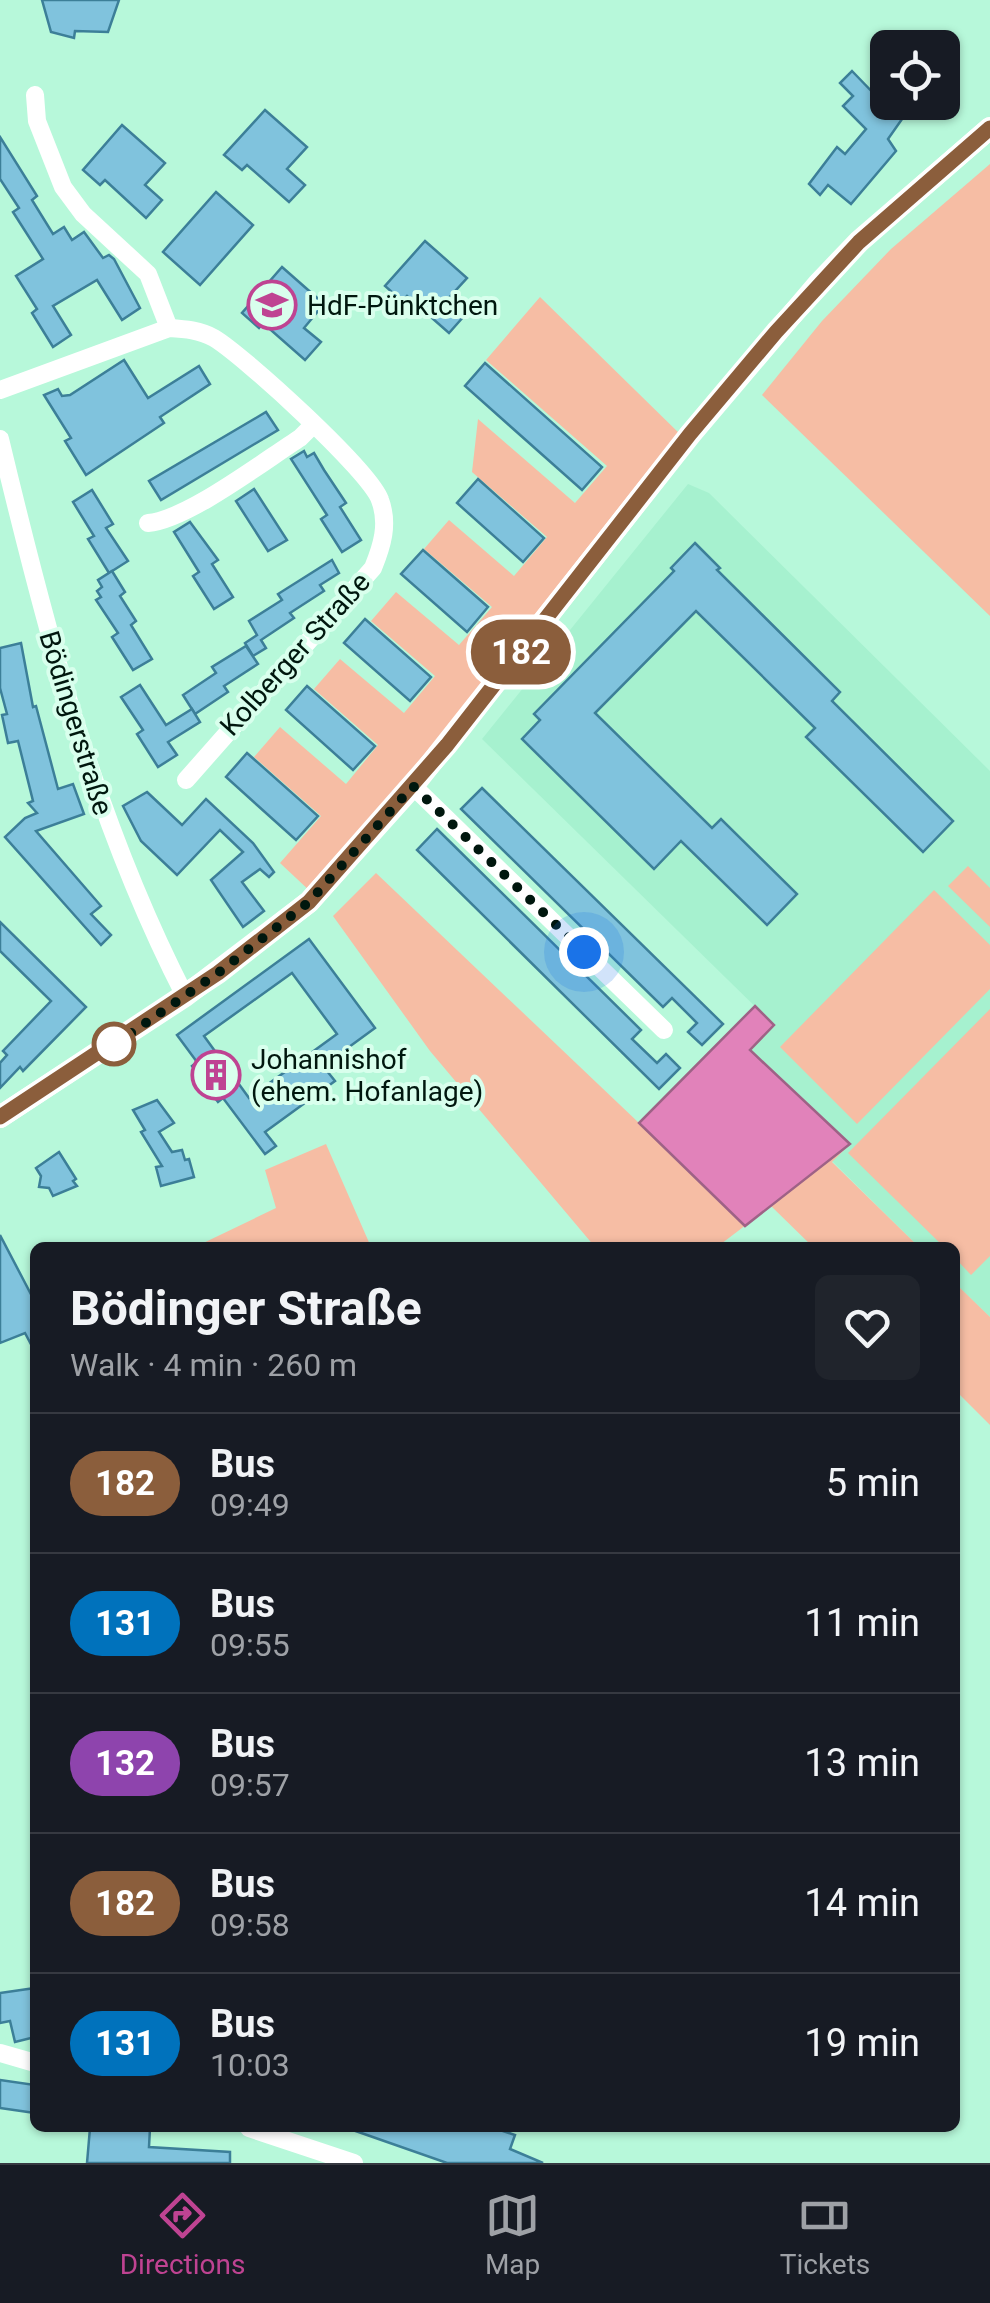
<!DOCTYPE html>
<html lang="en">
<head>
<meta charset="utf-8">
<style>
	:root { --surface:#171b24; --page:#20242c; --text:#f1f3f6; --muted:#9ea1a6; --line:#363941; --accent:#bf4392 }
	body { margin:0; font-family:Roboto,sans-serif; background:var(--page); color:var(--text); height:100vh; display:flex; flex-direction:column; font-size:38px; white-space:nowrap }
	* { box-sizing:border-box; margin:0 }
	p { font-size:32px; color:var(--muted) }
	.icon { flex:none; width:55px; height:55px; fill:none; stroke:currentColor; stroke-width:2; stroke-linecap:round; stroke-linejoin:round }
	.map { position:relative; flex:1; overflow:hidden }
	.drawer { position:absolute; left:30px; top:1242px; width:930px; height:890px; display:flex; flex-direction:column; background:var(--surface); border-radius:15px; box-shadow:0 2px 8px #0004 }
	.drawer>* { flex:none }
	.badge { padding:0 20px; border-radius:32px; font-size:35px; line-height:65px }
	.fabs { position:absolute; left:870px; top:30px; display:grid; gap:20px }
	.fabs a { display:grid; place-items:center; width:90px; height:90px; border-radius:15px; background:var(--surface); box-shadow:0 2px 8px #0004; font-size:50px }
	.you { position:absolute; width:50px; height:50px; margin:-25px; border:8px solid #fff; border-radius:50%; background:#1a73e8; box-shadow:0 0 0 15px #1a73e833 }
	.map>.badge { position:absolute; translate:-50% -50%; box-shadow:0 0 0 5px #fff }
	.round { display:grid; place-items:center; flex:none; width:105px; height:105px; border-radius:15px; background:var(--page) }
	.summary { display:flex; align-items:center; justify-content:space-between; height:170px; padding:0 40px }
	h1 { font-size:48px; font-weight:700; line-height:75px }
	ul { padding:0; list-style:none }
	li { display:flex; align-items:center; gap:30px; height:140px; padding:0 40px; border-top:2px solid var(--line) }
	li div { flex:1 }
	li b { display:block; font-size:38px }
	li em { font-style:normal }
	li .badge { min-width:110px; font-weight:700; text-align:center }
	.tab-bar { display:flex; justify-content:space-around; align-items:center; height:140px; border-top:2px solid var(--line); background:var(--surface); font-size:28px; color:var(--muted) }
	.tab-bar a { display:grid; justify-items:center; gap:5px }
	.tab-bar .on { color:var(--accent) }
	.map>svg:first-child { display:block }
	.built { fill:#a6f1cf }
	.green { fill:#f6bda4 }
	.water { fill:#e182ba; stroke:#9e6286; stroke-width:2.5 }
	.building { fill:#80c3dd; stroke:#3c7f98; stroke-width:2.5; fill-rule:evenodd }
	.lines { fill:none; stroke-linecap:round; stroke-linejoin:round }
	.minor { stroke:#fff; stroke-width:18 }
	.major { stroke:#fff; stroke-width:22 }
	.line-casing { stroke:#fff; stroke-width:22 }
	.line { stroke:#8b5e3c; stroke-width:15 }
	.walk { stroke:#00170e; stroke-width:10; stroke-dasharray:0 18 }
	.stop-dot { fill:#fff; stroke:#8b5e3c; stroke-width:5 }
	.labels { text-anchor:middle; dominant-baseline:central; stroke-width:8; stroke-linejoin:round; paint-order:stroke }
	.poi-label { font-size:28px; fill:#00170e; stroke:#d9ffed; text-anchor:start }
	.street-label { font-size:28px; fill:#00170e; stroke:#d9ffed }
</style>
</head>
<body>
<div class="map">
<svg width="990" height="2163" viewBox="0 0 990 2163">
	<rect width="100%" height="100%" fill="#b7f8da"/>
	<polygon class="built" points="688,484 709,493 990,771 990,1317 955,1283 955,1248 919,1247 832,1161 849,1143 750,1049 773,1024 482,739"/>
	<g class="green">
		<polygon points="990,164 990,616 762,395 822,321 891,249"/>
		<polygon points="540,297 683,437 312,893 280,863 321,816 254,757 280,727 346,784 378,745 314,689 340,659 404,713 435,676 371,621 396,592 459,645 492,607 424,549 449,520 514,576 547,537 472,472 478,419 575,503 607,466 486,360"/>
		<polygon points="968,866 990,888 990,927 948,886"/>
		<polygon points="376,873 639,1123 755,1006 774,1025 750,1050 850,1144 832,1162 919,1247 813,1247 771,1206 717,1247 595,1247 430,1051 333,916"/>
		<polygon points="934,890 990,945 990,989 857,1124 780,1047"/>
		<polygon points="990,1009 990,1256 971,1275 955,1258 955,1248 944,1247 848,1153"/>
		<polygon points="326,1144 371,1247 195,1247 276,1208 265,1170"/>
		<polygon points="955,1283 990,1317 990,1425 955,1390"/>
	</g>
	<polygon class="water" points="755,1006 774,1025 750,1050 850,1144 745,1226 639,1123"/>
	<g class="building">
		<polygon points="42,0 119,0 108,32 75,31 74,38 51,32"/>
		<polygon points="852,71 882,102 914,102 888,139 896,151 851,204 828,185 820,195 809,184 837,147 845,154 866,129 843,106 853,96 840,83"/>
		<polygon points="265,110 307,147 287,169 305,185 289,202 247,165 242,170 224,155"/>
		<polygon points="122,125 165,163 145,185 162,200 146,218 105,180 100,185 83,170"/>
		<polygon points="0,137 37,196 32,200 53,234 64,227 72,240 84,232 103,258 109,255 114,259 140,308 122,320 97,280 53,306 71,335 53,347 32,313 37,309 16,276 43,259 13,212 19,208 0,179"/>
		<polygon points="216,192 253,225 200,285 163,252"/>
		<polygon points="425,241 467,278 447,300 465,315 449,333 407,296 402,301 385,286"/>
		<polygon points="282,267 324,304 304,328 321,342 305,360 263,323 259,328 242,313"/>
		<polygon points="124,360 148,398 199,366 210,384 160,417 164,423 86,475 65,441 71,438 44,395 58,389 62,396 70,395"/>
		<polygon points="485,363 602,467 582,490 465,386"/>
		<polygon points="266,412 278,430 161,500 149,481"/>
		<polygon points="304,451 307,457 314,453 324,470 346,503 340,507 361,540 342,552 321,519 327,515 291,459"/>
		<polygon points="478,479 544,538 523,562 457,503"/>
		<polygon points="254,489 287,540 268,551 236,501"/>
		<polygon points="92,490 113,524 106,528 128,561 109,573 88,539 94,536 73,502"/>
		<polygon points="190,522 218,560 212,564 233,597 214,609 193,576 199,572 174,532"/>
		<polygon points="695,543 720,568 717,570 840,692 832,701 953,821 923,852 806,737 815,728 696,611 595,713 712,828 721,819 797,894 767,925 681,841 654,869 522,739 540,720 534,714 674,571 671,568"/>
		<polygon points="423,550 488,607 467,632 401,574"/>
		<polygon points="332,560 339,573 320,585 324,591 290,613 294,618 261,640 266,648 253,656 245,643 257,635 249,621 282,600 278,594"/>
		<polygon points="112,571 125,592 120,596 136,621 131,625 152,659 133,670 112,637 118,633 96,600 101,597 97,591 102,587 98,580"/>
		<polygon points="365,619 431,677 410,701 344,643"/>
		<polygon points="21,643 33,707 36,706 58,789 73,784 84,814 36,831 101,906 91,914 111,935 101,945 5,837 25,818 37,813 28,803 33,801 18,741 8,743 2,715 7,714 0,688 0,648"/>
		<polygon points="246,646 258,664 224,686 228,692 195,714 183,695 216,673 212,667"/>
		<polygon points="140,685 166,725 192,709 200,722 168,742 177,755 158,767 137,734 143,730 121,697"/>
		<polygon points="307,686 375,746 353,770 286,710"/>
		<polygon points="247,753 318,816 296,840 226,777"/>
		<polygon points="482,788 723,1024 702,1045 688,1032 697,1023 672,998 663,1007 461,809"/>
		<polygon points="147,792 182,825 206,799 253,843 274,872 269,877 260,869 242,882 264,911 243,927 211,880 243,852 220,830 177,875 141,841 123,806"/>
		<polygon points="437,829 641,1030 632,1039 657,1063 666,1054 680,1068 659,1089 417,850"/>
		<polygon points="0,922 86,1007 23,1071 20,1067 0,1088 0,1063 7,1055 3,1051 51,1001 0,951"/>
		<path d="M309 939 375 1028 323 1066 335 1081 265 1132 276 1146 265 1154 223 1098 218 1102 192 1066 197 1062 177 1035ZM292 973 337 1034 249 1098 204 1036Z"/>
		<polygon points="157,1100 174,1123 159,1132 172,1152 182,1150 185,1160 189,1159 194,1177 161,1186 156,1167 162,1166 141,1132 145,1130 133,1110"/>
		<polygon points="59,1152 76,1179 73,1181 77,1186 53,1196 49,1188 39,1187 41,1176 36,1168"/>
		<polygon points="0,1235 35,1302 35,1352 25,1333 0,1343"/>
		<polygon points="35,1988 35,2037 15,2042 10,2021 0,2023 0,1993"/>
		<polygon points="0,2080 35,2085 35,2113 0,2108"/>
		<polygon points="90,2128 150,2128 149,2147 230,2152 230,2163 87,2163"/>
		<polygon points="347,2128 494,2128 515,2135 510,2149 543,2163 447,2163"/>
	</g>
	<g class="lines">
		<g class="minor">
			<polyline points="35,95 37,121 63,187 83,214 148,274 169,328"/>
			<path d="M0 390 169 328C185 329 200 330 214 338 244 356 370 471 380 500 389 524 382 546 373 568L186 780"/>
			<path d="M0 439C46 631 94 819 185 996"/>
			<path d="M148 523C187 520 264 461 300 438L313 425"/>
			<polyline points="413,786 664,1030"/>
			<polyline points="0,2053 35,2063"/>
			<polyline points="249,2128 354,2163"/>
		</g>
		<polyline class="major" points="0,1117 185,996 309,902 413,786 691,434 818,284 859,241 990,128"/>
	</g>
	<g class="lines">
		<g class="line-casing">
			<polyline id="line" points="0,1117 218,973 309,902 447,745 690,434 776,332 859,242 990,128"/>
		</g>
		<use href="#line" class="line"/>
		<polyline class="walk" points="114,1044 108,1049 218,973 309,902 413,786 584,952"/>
	</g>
	<defs>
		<g id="school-ring" transform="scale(2.5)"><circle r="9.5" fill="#d9ffed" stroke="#bf4392" stroke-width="1.5"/><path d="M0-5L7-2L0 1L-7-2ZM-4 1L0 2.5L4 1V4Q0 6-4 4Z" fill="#bf4392"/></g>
		<g id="building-ring" transform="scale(2.5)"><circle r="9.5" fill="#d9ffed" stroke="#bf4392" stroke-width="1.5"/><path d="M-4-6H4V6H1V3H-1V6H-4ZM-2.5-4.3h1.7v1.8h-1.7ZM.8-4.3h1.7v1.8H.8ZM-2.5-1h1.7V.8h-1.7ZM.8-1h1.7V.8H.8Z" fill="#bf4392"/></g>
	</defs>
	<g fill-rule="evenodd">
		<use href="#school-ring" x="272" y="305"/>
		<use href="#building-ring" x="216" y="1075"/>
	</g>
	<circle class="stop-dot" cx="114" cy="1044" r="20"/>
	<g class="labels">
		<g class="poi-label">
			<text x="307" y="305">HdF-Pünktchen</text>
			<text x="251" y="1059">Johannishof<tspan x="251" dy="32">(ehem. Hofanlage)</tspan></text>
		</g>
		<g class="street-label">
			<text transform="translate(295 654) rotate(-48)">Kolberger Straße</text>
			<text transform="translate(76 723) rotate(73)">Bödingerstraße</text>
		</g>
	</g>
</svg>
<div class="fabs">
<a><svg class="icon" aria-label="locate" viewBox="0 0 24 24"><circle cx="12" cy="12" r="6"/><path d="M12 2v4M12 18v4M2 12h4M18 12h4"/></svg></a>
</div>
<div class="you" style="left:584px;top:952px"></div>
<b class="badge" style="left:521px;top:652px;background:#8b5e3c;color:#fff">182</b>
<section class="drawer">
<div class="summary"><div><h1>Bödinger Straße</h1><p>Walk · 4 min · 260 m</p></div><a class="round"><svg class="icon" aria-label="heart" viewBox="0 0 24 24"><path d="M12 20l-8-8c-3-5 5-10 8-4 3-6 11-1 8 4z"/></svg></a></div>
<ul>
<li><span class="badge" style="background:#8b5e3c;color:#fff">182</span><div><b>Bus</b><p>09:49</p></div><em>5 min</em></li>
<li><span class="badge" style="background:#0072bc;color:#fff">131</span><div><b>Bus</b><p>09:55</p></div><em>11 min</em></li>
<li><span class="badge" style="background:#8e44ad;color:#fff">132</span><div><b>Bus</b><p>09:57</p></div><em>13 min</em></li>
<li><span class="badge" style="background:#8b5e3c;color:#fff">182</span><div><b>Bus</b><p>09:58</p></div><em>14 min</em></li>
<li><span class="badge" style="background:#0072bc;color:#fff">131</span><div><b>Bus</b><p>10:03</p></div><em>19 min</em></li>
</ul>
</section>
</div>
<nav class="tab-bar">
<a class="on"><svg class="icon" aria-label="directions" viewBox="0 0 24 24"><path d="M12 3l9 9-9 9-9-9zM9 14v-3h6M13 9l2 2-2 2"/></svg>Directions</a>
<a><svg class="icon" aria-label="map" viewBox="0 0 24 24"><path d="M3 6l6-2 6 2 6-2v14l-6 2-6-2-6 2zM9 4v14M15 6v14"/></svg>Map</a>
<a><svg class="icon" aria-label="tickets" viewBox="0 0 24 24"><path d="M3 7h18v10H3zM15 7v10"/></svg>Tickets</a>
</nav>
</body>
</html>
